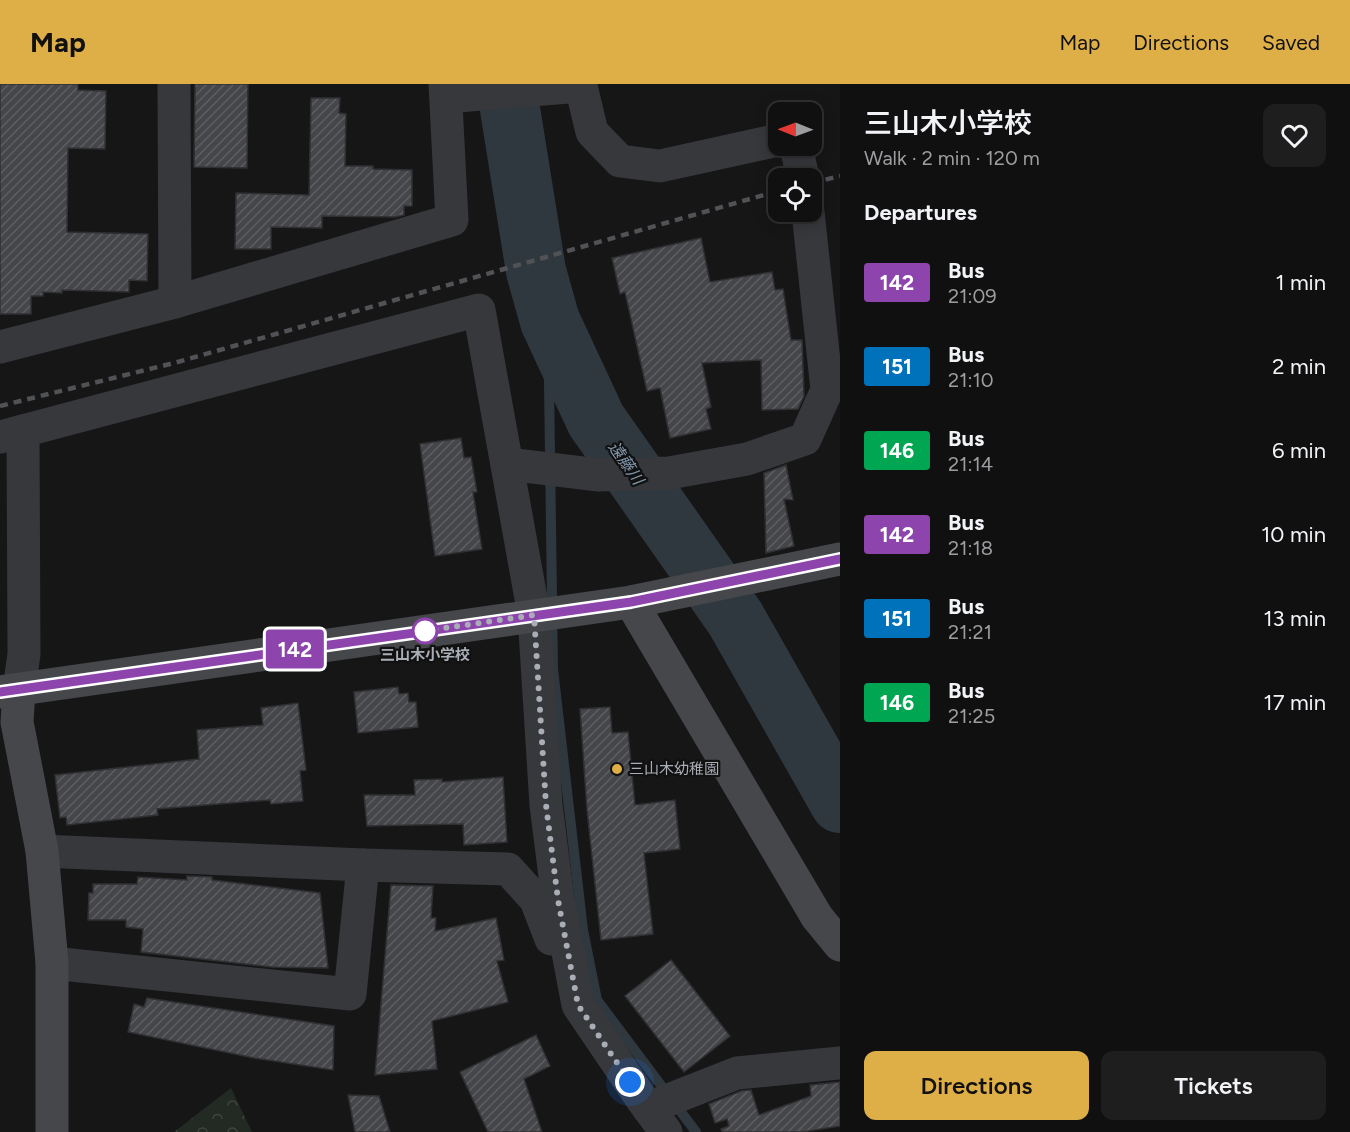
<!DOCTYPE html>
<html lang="en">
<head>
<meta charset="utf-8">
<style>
	:root { --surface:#101011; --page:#1e1e1f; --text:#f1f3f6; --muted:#9c9d9f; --line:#303031; --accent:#deae47 }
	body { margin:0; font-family:Figtree,"Noto Sans JP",sans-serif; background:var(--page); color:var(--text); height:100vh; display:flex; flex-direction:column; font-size:22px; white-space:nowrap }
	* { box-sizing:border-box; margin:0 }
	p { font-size:20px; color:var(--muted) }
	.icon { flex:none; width:33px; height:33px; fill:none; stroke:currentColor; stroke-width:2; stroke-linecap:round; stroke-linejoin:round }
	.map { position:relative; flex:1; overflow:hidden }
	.side { display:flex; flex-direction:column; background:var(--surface); width:510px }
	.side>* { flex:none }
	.badge { padding:0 12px; border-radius:4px; font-size:21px; line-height:39px }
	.needle { width:39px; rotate:271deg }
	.fabs { position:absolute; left:768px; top:18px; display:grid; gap:12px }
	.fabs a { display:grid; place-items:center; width:54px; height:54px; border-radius:12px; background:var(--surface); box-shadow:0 3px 15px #0003,0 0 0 2px var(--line); font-size:30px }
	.you { position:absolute; width:30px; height:30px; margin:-15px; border:4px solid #fff; border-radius:50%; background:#1a73e8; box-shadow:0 0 0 9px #1a73e833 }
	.map>.badge { position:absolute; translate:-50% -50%; box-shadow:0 0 0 3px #fff }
	h2 { padding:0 24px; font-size:22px; line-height:54px }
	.round { display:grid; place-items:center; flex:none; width:63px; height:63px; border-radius:12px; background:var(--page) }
	.headline { display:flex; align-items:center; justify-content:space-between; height:102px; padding:0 24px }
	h1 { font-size:28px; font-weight:600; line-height:45px }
	.button { display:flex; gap:12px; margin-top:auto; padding:12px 24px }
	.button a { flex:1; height:69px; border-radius:12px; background:var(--accent); color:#111; font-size:24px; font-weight:600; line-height:69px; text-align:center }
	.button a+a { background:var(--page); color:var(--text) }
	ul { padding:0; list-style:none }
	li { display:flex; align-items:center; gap:18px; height:84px; padding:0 24px }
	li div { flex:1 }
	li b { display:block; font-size:22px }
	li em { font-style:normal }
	li .badge { min-width:66px; font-weight:700; text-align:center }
	header { display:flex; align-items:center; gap:36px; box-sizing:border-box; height:84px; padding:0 30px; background:var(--accent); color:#111 }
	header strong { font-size:28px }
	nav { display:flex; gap:33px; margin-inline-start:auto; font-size:21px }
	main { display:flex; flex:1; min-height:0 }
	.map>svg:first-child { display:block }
	.forest { fill:url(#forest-crowns) }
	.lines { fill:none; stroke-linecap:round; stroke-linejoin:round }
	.stream { stroke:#30383f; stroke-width:10 }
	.river { stroke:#30383f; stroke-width:60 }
	.building { fill:url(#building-hatch); stroke:#303033; stroke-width:1.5 }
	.street { stroke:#37383c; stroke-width:33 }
	.secondary { stroke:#45474b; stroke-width:33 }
	.rail { stroke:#505256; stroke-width:4.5; stroke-dasharray:8 6; stroke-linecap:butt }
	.line-casing { stroke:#fff; stroke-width:14 }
	.line { stroke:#8e44ad; stroke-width:9 }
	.walk { stroke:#a9adb6; stroke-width:6; stroke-dasharray:0 10.8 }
	.stop-dot { fill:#fff; stroke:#8e44ad; stroke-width:3 }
	.poi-dot { fill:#deae47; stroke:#111112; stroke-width:2 }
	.labels { text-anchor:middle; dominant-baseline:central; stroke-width:4.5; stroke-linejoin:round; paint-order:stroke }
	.stop-label { font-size:15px; font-weight:bold; fill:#a9adb6; stroke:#111112 }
	.poi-label { font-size:15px; fill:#a9adb6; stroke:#111112; text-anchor:start }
	.water-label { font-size:16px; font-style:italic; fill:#8499ad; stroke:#111112 }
</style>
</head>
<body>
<header>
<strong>Map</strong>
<nav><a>Map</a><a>Directions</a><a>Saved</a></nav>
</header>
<main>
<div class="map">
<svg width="840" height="1048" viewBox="0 0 840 1048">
	<defs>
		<pattern id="forest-crowns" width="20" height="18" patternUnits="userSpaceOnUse" patternTransform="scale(1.5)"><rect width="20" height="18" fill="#222a23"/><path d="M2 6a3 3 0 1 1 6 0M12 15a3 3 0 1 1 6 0" fill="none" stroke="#3f4641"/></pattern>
		<pattern id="building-hatch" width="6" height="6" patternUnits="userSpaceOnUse" patternTransform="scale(1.5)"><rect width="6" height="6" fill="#45464a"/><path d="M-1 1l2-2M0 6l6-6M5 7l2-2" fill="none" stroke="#5d5e62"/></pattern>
	</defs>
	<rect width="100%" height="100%" fill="#161617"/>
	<polygon class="forest" points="231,1004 252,1048 174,1048"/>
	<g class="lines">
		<polyline class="stream" points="548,228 553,585 583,846 597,916 696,1048"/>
		<polyline class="river" points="506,0 536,187 550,237 596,336 735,534 840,719"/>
	</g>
	<g class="building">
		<polygon points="0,0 78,0 78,6 106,7 105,65 68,64 67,148 148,150 147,197 129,196 129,208 62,206 62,209 43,208 43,212 31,212 31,230 0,230"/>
		<polygon points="195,0 248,0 247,84 194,83"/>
		<polygon points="311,14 340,14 339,29 346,30 345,82 373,82 373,85 412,86 412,122 404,122 404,131 395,133 322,132 322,144 271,143 271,165 235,165 236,109 309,111"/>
		<polygon points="701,154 710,198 772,188 775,206 783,205 791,256 802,256 804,312 798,325 762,326 761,276 702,279 711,323 706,325 711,345 670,354 660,304 647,307 625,208 620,210 612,174"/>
		<polygon points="461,354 464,374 471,373 477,408 473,408 482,465 435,472 420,360"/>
		<polygon points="786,381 793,416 784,415 794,462 766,469 764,389"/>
		<polygon points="398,603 399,610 408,609 409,618 416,618 418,643 358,649 354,608"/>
		<polygon points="298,619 306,686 300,687 303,717 271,720 270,716 157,725 158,731 67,741 66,733 60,734 55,691 199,675 197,646 263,641 261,624"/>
		<polygon points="610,623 612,649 628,648 635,721 675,716 680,765 644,769 653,850 601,856 587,726 580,625"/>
		<polygon points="503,693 507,758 464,761 463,740 367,742 364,711 415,711 414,696 442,695 442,698"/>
		<polygon points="187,792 212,793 212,796 320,809 328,884 272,883 141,868 143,845 126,843 126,836 88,836 89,809 93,809 93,800 137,800 138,793 187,796"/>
		<polygon points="391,801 433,802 431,834 436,834 435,847 496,834 504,876 497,877 508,918 432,937 437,985 375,991"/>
		<polygon points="671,876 730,952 684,988 625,912"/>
		<polygon points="147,914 334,942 333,986 254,974 128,948 134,920 144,923"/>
		<polygon points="536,951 550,982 524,995 542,1048 488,1048 460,988"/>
		<polygon points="840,998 840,1042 802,1048 722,1048 721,1045 729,1042 727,1035 715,1039 709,1020 741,1007 751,1006 759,1031 811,1012 810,1001"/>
		<polygon points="348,1011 379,1012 390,1048 355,1048"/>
	</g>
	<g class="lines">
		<g class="street">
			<polyline points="174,0 175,218"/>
			<polyline points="581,2 592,48 620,77 660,82 778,56"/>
			<polyline points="446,13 581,2 581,0"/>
			<polyline points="796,62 803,94"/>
			<polyline points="0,263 175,218 452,136 445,0"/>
			<polyline points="0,353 479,226 534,531 546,721 558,816 578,921 643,1017 666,1048"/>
			<polyline points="507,380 599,391 669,389 747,375 805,355 827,306 808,128"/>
			<polyline points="19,606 24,570 23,347"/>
			<polyline points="42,767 363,781 508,785 536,816 551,855"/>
			<polyline points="52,879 350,910 363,781"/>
			<polyline points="648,1024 737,989 840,979"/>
		</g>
		<g class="secondary">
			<polyline points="631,518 817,833 840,861"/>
			<polyline points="19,606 17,638 42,767 52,879 52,1048"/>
			<polyline points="0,608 631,518 840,475"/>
		</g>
		<g class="rail">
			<polyline points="812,99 840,92"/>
			<polyline points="0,322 174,279 778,107"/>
		</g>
	</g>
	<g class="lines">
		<g class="line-casing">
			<polyline id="line" points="0,608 631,518 840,475"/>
		</g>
		<use href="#line" class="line"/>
		<polyline class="walk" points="425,547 534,531 546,721 558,816 578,921 630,998"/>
	</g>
	<circle class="stop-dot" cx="425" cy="547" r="12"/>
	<circle class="poi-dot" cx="617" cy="685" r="6"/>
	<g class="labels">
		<g class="stop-label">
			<text x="425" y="571">三山木小学校</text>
		</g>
		<g class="poi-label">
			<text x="629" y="685">三山木幼稚園</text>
		</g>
		<g class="water-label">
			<text transform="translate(626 379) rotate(55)">遠藤川</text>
		</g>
	</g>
</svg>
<div class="fabs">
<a><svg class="needle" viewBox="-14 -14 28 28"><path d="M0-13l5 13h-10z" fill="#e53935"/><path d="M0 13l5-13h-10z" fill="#9c9d9f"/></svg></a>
<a><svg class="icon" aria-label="locate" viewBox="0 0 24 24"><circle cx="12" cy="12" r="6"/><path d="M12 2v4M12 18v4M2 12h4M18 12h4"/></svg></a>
</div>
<div class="you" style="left:630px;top:998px"></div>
<b class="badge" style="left:295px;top:565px;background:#8e44ad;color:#fff">142</b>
</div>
<section class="side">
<div class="headline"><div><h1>三山木小学校</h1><p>Walk · 2 min · 120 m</p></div><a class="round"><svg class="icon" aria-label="heart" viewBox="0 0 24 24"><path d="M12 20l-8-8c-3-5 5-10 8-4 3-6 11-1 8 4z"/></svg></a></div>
<h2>Departures</h2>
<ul>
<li><span class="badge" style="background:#8e44ad;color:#fff">142</span><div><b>Bus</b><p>21:09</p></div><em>1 min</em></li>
<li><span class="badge" style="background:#0072bc;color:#fff">151</span><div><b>Bus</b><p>21:10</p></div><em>2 min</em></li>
<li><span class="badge" style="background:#00a651;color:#fff">146</span><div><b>Bus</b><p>21:14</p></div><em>6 min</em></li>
<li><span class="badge" style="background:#8e44ad;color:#fff">142</span><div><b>Bus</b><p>21:18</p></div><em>10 min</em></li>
<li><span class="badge" style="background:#0072bc;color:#fff">151</span><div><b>Bus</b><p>21:21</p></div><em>13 min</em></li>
<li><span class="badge" style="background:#00a651;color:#fff">146</span><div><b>Bus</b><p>21:25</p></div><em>17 min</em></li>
</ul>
<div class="button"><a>Directions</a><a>Tickets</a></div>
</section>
</main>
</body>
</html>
